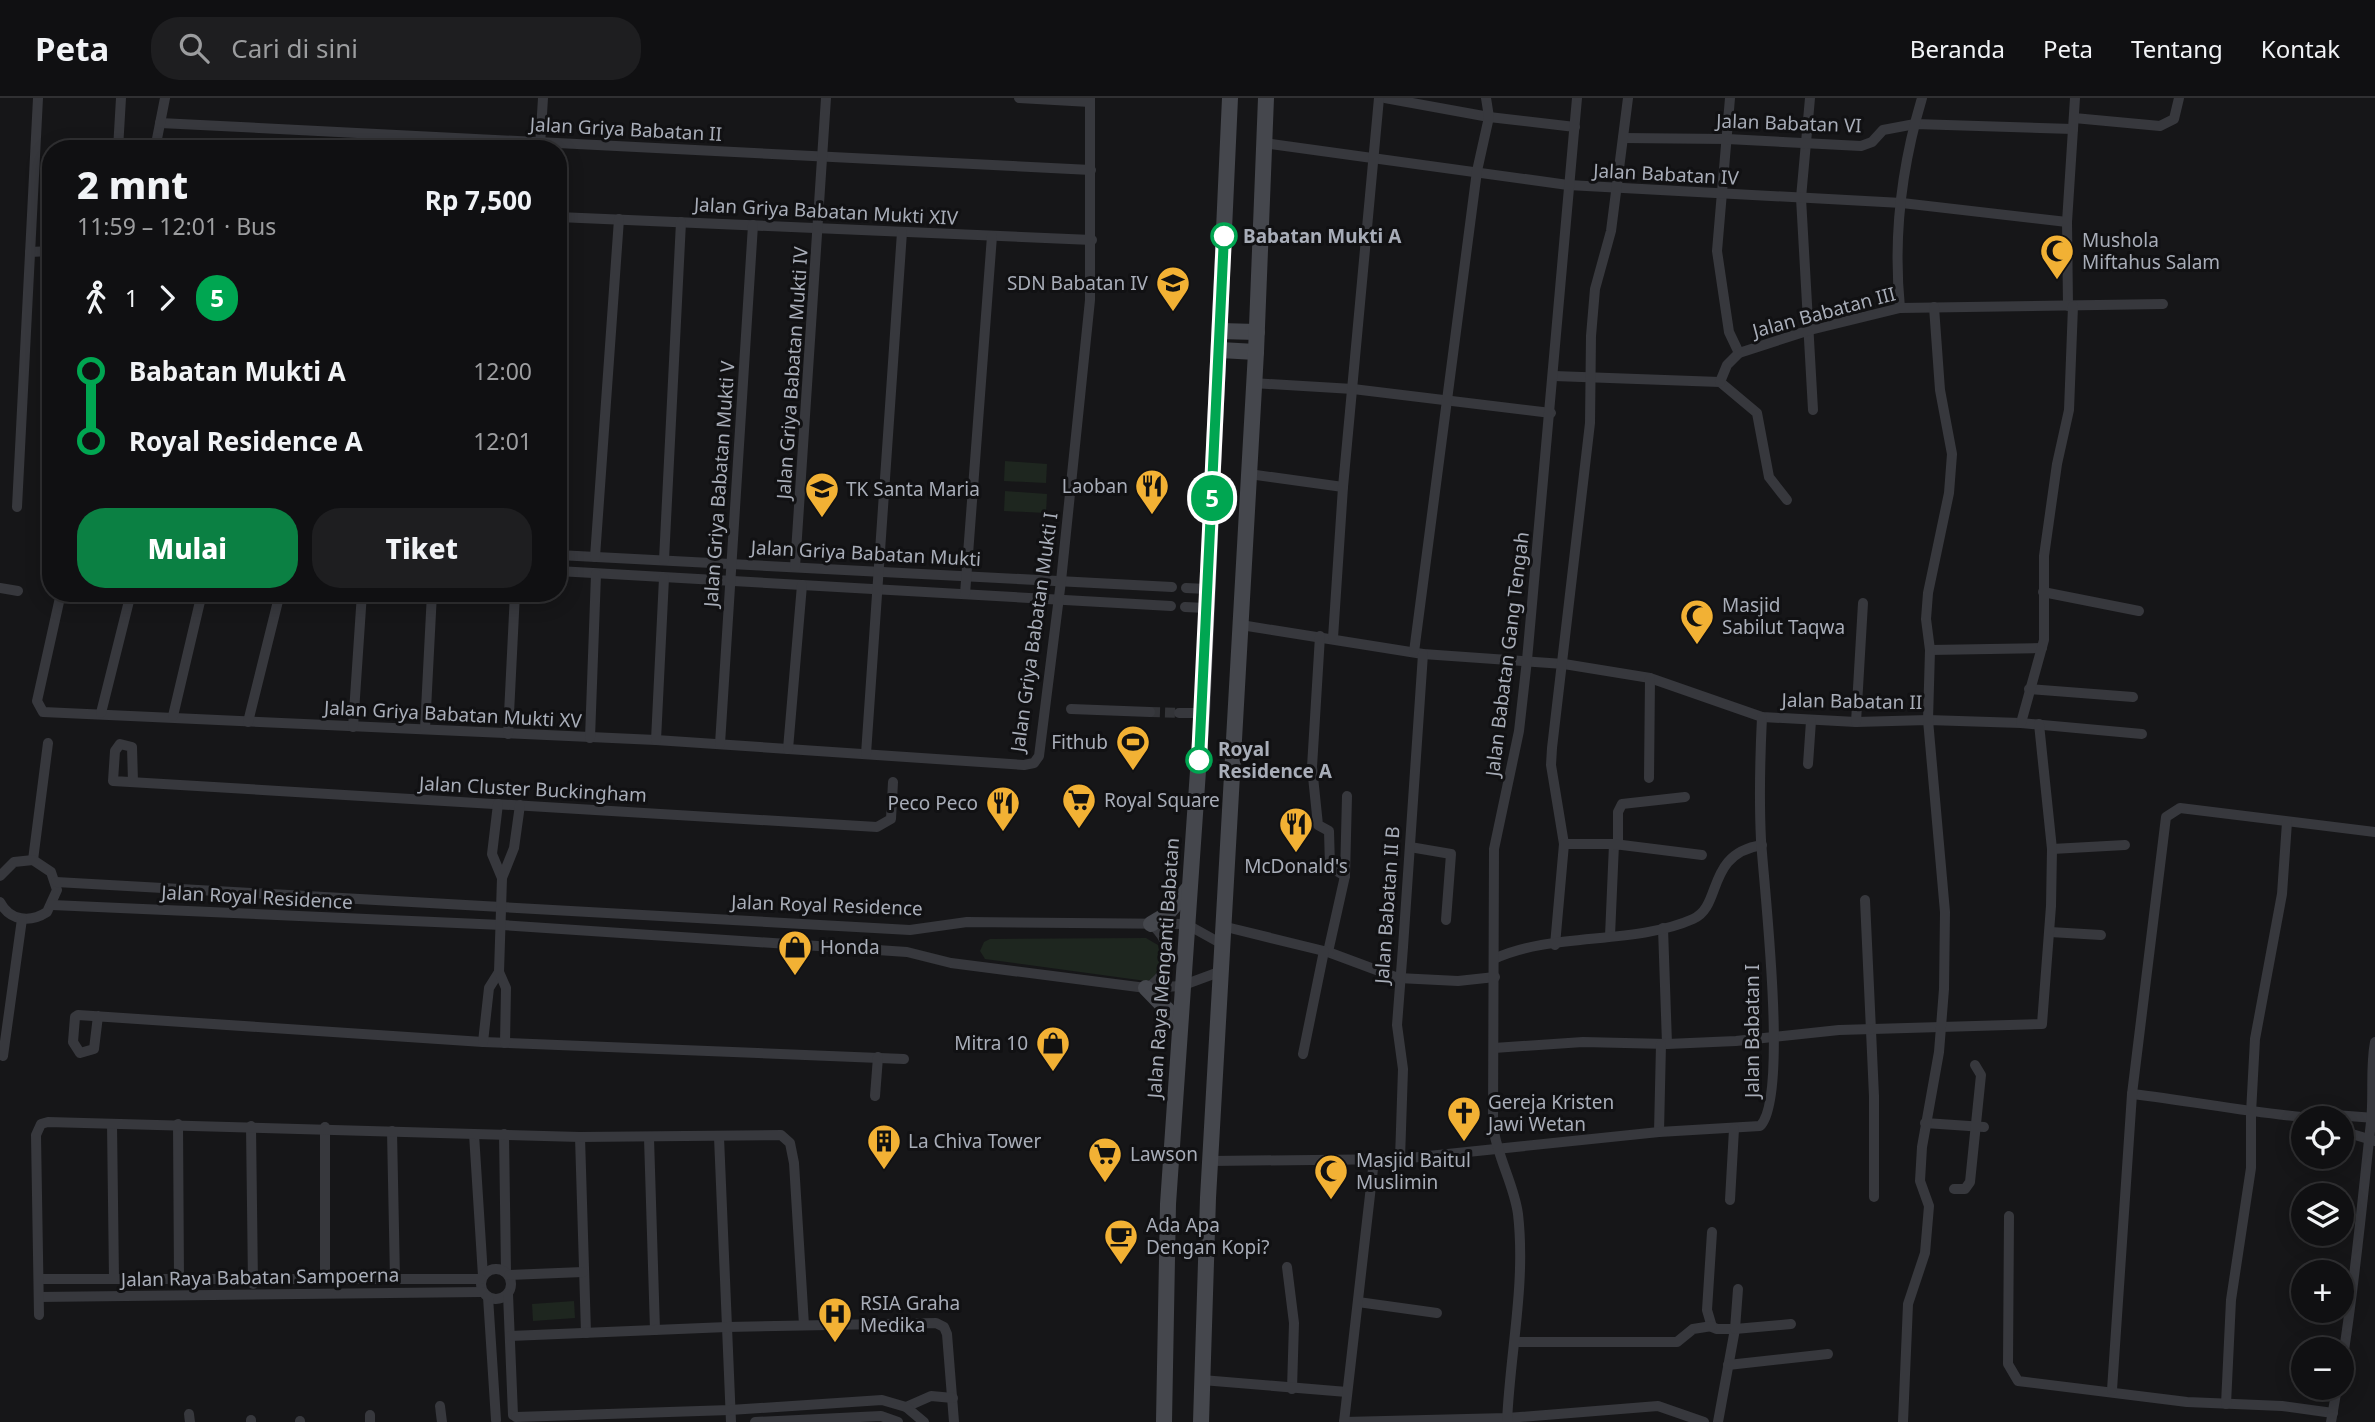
<!DOCTYPE html>
<html lang="id">
<head>
<meta charset="utf-8">
<style>
	:root { --surface:#101012; --page:#1e1e20; --text:#f1f3f6; --muted:#9c9d9f; --line:#303032; --accent:#0b8043 }
	body { margin:0; font-family:"Noto Sans",sans-serif; background:var(--page); color:var(--text); height:100vh; display:flex; flex-direction:column; font-size:26px; white-space:nowrap }
	* { box-sizing:border-box; margin:0 }
	p { font-size:23px; color:var(--muted) }
	.icon { flex:none; width:38px; height:38px; fill:none; stroke:currentColor; stroke-width:2; stroke-linecap:round; stroke-linejoin:round }
	.map { position:relative; flex:1; overflow:hidden }
	.drawer { position:absolute; left:42px; top:42px; width:525px; height:462px; display:flex; flex-direction:column; background:var(--surface); border-radius:28px; box-shadow:0 4px 18px #0003,0 0 0 2px var(--line) }
	.drawer>* { flex:none }
	.badge { padding:0 14px; border-radius:23px; font-size:24px; line-height:46px }
	.tools { position:absolute; left:2291px; top:1008px; display:grid; gap:14px }
	.tools a { display:grid; place-items:center; width:63px; height:63px; border-radius:50%; background:var(--surface); box-shadow:0 4px 18px #0003,0 0 0 2px var(--line); font-size:35px }
	.map>.badge { position:absolute; translate:-50% -50%; box-shadow:0 0 0 4px #fff }
	.legs { display:flex; align-items:center; gap:10px; height:77px; padding:0 35px; font-size:23px }
	.legs p { margin-inline-start:auto }
	.overview { display:flex; align-items:center; justify-content:space-between; height:119px; padding:0 35px }
	h1 { font-size:38px; font-weight:800; line-height:52px }
	.action { display:flex; gap:14px; margin-top:auto; padding:14px 35px }
	.action a { flex:1; height:80px; border-radius:28px; background:var(--accent); color:#fff; font-size:28px; font-weight:800; line-height:80px; text-align:center }
	.action a+a { background:var(--page); color:var(--text) }
	ul { padding:0 35px; list-style:none }
	li { display:flex; align-items:center; gap:24px; height:70px; font-size:26px }
	li i { display:grid; place-items:center; width:10px; height:100%; margin:0 9px; background:currentColor }
	li i::after { content:''; width:18px; height:18px; margin:-9px; border:5px solid; border-radius:50%; background:var(--surface) }
	li p { margin-inline-start:auto }
	li:first-child i { background:linear-gradient(#0000 50%,currentColor 0) }
	li:last-child i { background:linear-gradient(currentColor 50%,#0000 0) }
	header { display:flex; align-items:center; gap:42px; box-sizing:border-box; height:98px; padding:0 35px; background:var(--surface); border-bottom:2px solid var(--line) }
	header strong { font-size:33px }
	nav { display:flex; gap:38px; margin-inline-start:auto; font-size:24px }
	.search { width:490px; height:63px; background:var(--page); display:flex; align-items:center; gap:18px; box-sizing:border-box; padding:0 24px; border-radius:28px; color:var(--muted); font-size:26px }
	.map>svg:first-child { display:block }
	.green { fill:#1e261f }
	.lines { fill:none; stroke-linecap:round; stroke-linejoin:round }
	.street-tunnel { stroke:#333438; stroke-width:10; stroke-dasharray:10 5; stroke-linecap:butt }
	.street { stroke:#37383d; stroke-width:10 }
	.secondary { stroke:#45474d; stroke-width:16 }
	.line-1-casing { stroke:#fff; stroke-width:16 }
	.line-1 { stroke:#00a651; stroke-width:10 }
	.stop-1-dot { fill:#fff; stroke:#00a651; stroke-width:3.5 }
	.labels { text-anchor:middle; dominant-baseline:central; stroke-width:6; stroke-linejoin:round; paint-order:stroke }
	.street-label { font-size:19px; fill:#a8adb8; stroke:#111113 }
	.stop-label { font-size:19px; font-weight:bold; fill:#a8adb8; stroke:#111113; text-anchor:start }
	.poi-label { font-size:19px; fill:#a8adb8; stroke:#111113; text-anchor:start }
</style>
</head>
<body>
<header>
<strong>Peta</strong>
<div class="search"><svg class="icon" aria-label="search" viewBox="0 0 24 24"><circle cx="10" cy="10" r="6"/><path d="M15 15l6 6"/></svg>Cari di sini</div>
<nav><a>Beranda</a><a>Peta</a><a>Tentang</a><a>Kontak</a></nav>
</header>
<div class="map">
<svg width="2375" height="1324" viewBox="0 0 2375 1324">
	<rect width="100%" height="100%" fill="#161618"/>
	<g class="green">
		<polygon points="1005,363 1047,366 1046,385 1004,383"/>
		<polygon points="1005,393 1047,396 1046,415 1004,413"/>
		<polygon points="1146,840 1163,850 1166,863 1152,881 1146,883 985,861 980,853 984,844 990,841"/>
		<polygon points="574,1203 575,1220 533,1223 532,1206"/>
	</g>
	<g class="lines">
		<polyline class="street-tunnel" points="1150,614 1179,615"/>
		<g class="street">
			<polyline points="1019,0 1090,4"/>
			<polyline points="1385,0 1489,19 1575,29"/>
			<polyline points="1730,0 1717,153 1729,234 1739,255"/>
			<polyline points="1810,0 1801,100 1813,312"/>
			<polyline points="2074,20 2160,28 2174,21 2179,0"/>
			<polyline points="160,25 1091,72"/>
			<polyline points="1623,40 1727,41 1861,48 1872,44 1883,32 1915,26 2073,31"/>
			<polyline points="1264,45 1568,87 1902,105 2067,124"/>
			<polyline points="540,48 543,0"/>
			<polyline points="118,51 121,0"/>
			<polyline points="155,51 165,0"/>
			<polyline points="558,119 1092,142"/>
			<polyline points="30,154 51,153"/>
			<polyline points="2068,208 2067,124 2075,0"/>
			<path d="M1900 210C1893 140 1902 67 1922 0"/>
			<polyline points="1554,278 1720,284 1757,315 1769,379 1787,402"/>
			<polyline points="1720,284 1727,267 1739,255 1810,232 1900,210 2163,206"/>
			<polyline points="1253,285 1353,291 1551,315"/>
			<polyline points="1249,376 1343,389"/>
			<polyline points="17,409 38,0"/>
			<polyline points="558,457 1172,489"/>
			<polyline points="595,459 619,121"/>
			<polyline points="664,462 681,124"/>
			<polyline points="795,469 826,0"/>
			<polyline points="558,473 1171,508"/>
			<polyline points="0,490 18,493"/>
			<polyline points="1186,490 1207,491"/>
			<polyline points="2043,494 2139,513"/>
			<polyline points="61,495 37,603 43,614 656,642 1024,667 1034,665 1039,658 1061,483 1090,202 1090,0"/>
			<polyline points="965,496 992,138"/>
			<polyline points="1185,509 1206,510"/>
			<polyline points="1241,527 1423,556 1564,566 1650,580 1762,619 1856,624 1928,622 2021,625 2142,636"/>
			<polyline points="1320,538 1312,669 1318,727 1329,733 1330,769 1345,778"/>
			<polyline points="1333,540 1343,389 1379,0"/>
			<polyline points="1930,552 2042,550"/>
			<polyline points="1414,554 1477,73 1489,19 1486,0"/>
			<polyline points="2029,591 2133,599"/>
			<polyline points="1071,611 1150,614"/>
			<polyline points="101,615 131,495"/>
			<polyline points="1179,615 1202,615"/>
			<polyline points="173,618 202,495"/>
			<polyline points="248,624 280,495"/>
			<polyline points="1856,624 1863,505"/>
			<polyline points="2021,625 2044,542 2044,458 2057,366 2069,312 2073,208"/>
			<polyline points="353,629 362,495"/>
			<polyline points="425,631 432,495"/>
			<polyline points="508,636 515,495"/>
			<polyline points="590,640 596,476"/>
			<polyline points="656,642 664,480"/>
			<polyline points="720,646 753,127"/>
			<polyline points="788,651 802,487"/>
			<polyline points="866,656 902,134"/>
			<polyline points="1808,666 1811,623"/>
			<polyline points="1649,680 1650,580"/>
			<polyline points="133,684 132,649 120,646 115,653 113,683 877,729 891,721 893,684"/>
			<polyline points="498,706 492,756 502,780"/>
			<polyline points="1564,746 1551,667 1552,650 1590,325 1591,238 1595,191 1611,133 1628,0"/>
			<polyline points="1618,747 1618,714 1622,706 1685,699"/>
			<polyline points="1410,749 1451,756 1446,822"/>
			<polyline points="2052,751 2125,747"/>
			<polyline points="33,762 48,645"/>
			<path d="M0 778 14 764 33 762 51 774 57 792 47 814C30 825 10 823 0 804"/>
			<polyline points="56,784 910,832 967,824 1186,826 1222,846"/>
			<polyline points="1865,802 1874,998 1874,1099"/>
			<polyline points="52,807 502,827 907,854 951,865 1146,890 1181,888 1219,874"/>
			<polyline points="1222,828 1328,854 1398,880 1458,883 1495,879"/>
			<polyline points="1663,830 1667,946"/>
			<polyline points="2050,834 2101,837"/>
			<polyline points="1610,838 1614,746"/>
			<polyline points="1555,847 1564,746 1614,746 1702,757"/>
			<polyline points="1328,854 1345,778 1347,698"/>
			<path d="M1494 861C1551 834 1635 847 1693 821 1723 808 1705 756 1762 747"/>
			<path d="M1147 890C1173 874 1174 845 1151 826"/>
			<polyline points="98,918 94,951 80,955 73,944 75,919 78,917 483,944 904,961"/>
			<polyline points="483,944 489,890 499,874"/>
			<polyline points="505,945 506,890 499,874 502,780 514,750 520,707"/>
			<polyline points="1494,950 1583,944 1667,946 1736,943 1839,932 2042,926 2051,808 2052,751 2039,626"/>
			<polyline points="1303,956 1324,853"/>
			<polyline points="3,958 22,821"/>
			<path d="M2132 996C2194 1003 2254 1016 2316 1020"/>
			<polyline points="875,998 878,959"/>
			<polyline points="2316,1020 2335,1017 2375,1020"/>
			<polyline points="1925,1025 1984,1029"/>
			<polyline points="112,1026 114,1181"/>
			<polyline points="178,1026 179,1181"/>
			<polyline points="251,1028 253,1186"/>
			<polyline points="392,1033 395,1181"/>
			<polyline points="2342,1033 2375,1043"/>
			<polyline points="1659,1034 1661,946"/>
			<polyline points="474,1036 483,1178"/>
			<polyline points="504,1036 506,1174"/>
			<polyline points="580,1039 586,1235"/>
			<polyline points="719,1039 731,1324"/>
			<polyline points="649,1040 655,1232"/>
			<polyline points="1400,1061 1403,971 1397,927 1403,849 1423,556"/>
			<path d="M1211 1063 1400 1061 1659 1034 1760 1028C1789 1000 1764 790 1761 742 1759 701 1760 660 1762 619"/>
			<polyline points="1954,1091 1965,1091 1970,1084 1981,977 1975,967"/>
			<polyline points="1730,1102 1734,1031"/>
			<polyline points="2009,1118 2008,1266 2018,1283 2187,1304 2282,1308 2333,1315"/>
			<polyline points="1712,1134 1707,1212 1712,1229 1717,1231 1735,1231 1718,1324"/>
			<polyline points="1287,1169 1294,1225 1292,1291"/>
			<circle cx="496" cy="1186" r="15"/>
			<polyline points="509,1177 583,1174"/>
			<polyline points="39,1181 481,1181"/>
			<polyline points="325,1181 325,1029"/>
			<polyline points="1738,1191 1735,1231 1791,1226"/>
			<polyline points="508,1196 513,1317"/>
			<polyline points="39,1199 482,1194"/>
			<polyline points="488,1199 496,1322"/>
			<polyline points="1358,1204 1437,1215"/>
			<polyline points="39,1217 36,1037 41,1026 48,1024 580,1039 781,1037 790,1045 794,1065 804,1227"/>
			<polyline points="510,1238 727,1229 936,1225 944,1229 947,1236 954,1324"/>
			<polyline points="1515,1244 1677,1244 1693,1231 1712,1228"/>
			<path d="M2342 1265C2355 1185 2362 1105 2371 1024 2374 997 2370 971 2375 944"/>
			<polyline points="1728,1267 1828,1256"/>
			<polyline points="1202,1282 1347,1294"/>
			<polyline points="2112,1292 2132,996 2166,719 2180,710 2375,734"/>
			<polyline points="2226,1306 2231,1202 2251,1070 2251,1015 2255,941 2282,796 2287,724"/>
			<polyline points="440,1308 442,1324"/>
			<polyline points="906,1309 931,1298 953,1300"/>
			<polyline points="189,1316 190,1324"/>
			<polyline points="370,1317 370,1324"/>
			<polyline points="516,1319 730,1312 882,1302 906,1309 924,1324"/>
			<polyline points="251,1322 251,1324"/>
			<polyline points="300,1323 300,1324"/>
			<polyline points="755,1324 881,1318 898,1324"/>
			<polyline points="1344,1324 1507,1320 1658,1308 1704,1324"/>
			<polyline points="1344,1324 1374,1062"/>
			<path d="M1507 1324C1510 1254 1526 1186 1518 1116 1514 1086 1497 1059 1493 1028L1494 751 1519 633 1527 562 1577 0"/>
			<polyline points="1903,1324 1908,1206 1925,1155 1929,1108 1920,1083 1922,1049 1939,954 1944,891 1945,814 1928,622 1930,552 1926,521 1928,495 1949,395 1952,356 1940,292 1934,209"/>
			<polyline points="2331,1324 2337,1290"/>
		</g>
		<g class="secondary">
			<polyline points="1220,233 1257,234"/>
			<polyline points="1220,252 1256,254"/>
			<polyline points="1151,826 1166,817 1189,790"/>
			<polyline points="1146,890 1179,924"/>
			<polyline points="1164,1324 1168,1106 1202,615 1230,0"/>
			<polyline points="1201,1324 1208,1100 1256,254 1266,0"/>
		</g>
	</g>
	<g class="lines">
		<g class="line-1-casing">
			<polyline id="line-1" points="1199,662 1224,138"/>
		</g>
		<use href="#line-1" class="line-1"/>
	</g>
	<defs>
		<g id="mosque-pin" transform="scale(1.75)"><path d="M0 17L-7.5 6A9.5 9.5 0 1 1 7.5 6Z" fill="#f2b134" stroke="#111113"/><path d="M3.5-4.9A6 6 0 1 0 3.5 4.9A5 5 0 1 1 3.5-4.9Z" fill="#111"/></g>
		<g id="school-pin" transform="scale(1.75)"><path d="M0 17L-7.5 6A9.5 9.5 0 1 1 7.5 6Z" fill="#f2b134" stroke="#111113"/><path d="M0-5L7-2L0 1L-7-2ZM-4 1L0 2.5L4 1V4Q0 6-4 4Z" fill="#111"/></g>
		<g id="restaurant-pin" transform="scale(1.75)"><path d="M0 17L-7.5 6A9.5 9.5 0 1 1 7.5 6Z" fill="#f2b134" stroke="#111113"/><path d="M-5-6h1v4h1v-4h1v4h1v-4h1v5L-1.5 .5V6h-2V.5L-5-1ZM5-6V6H3V1.5H1.5Q1.5-4 5-6Z" fill="#111"/></g>
		<g id="stadium-pin" transform="scale(1.75)"><path d="M0 17L-7.5 6A9.5 9.5 0 1 1 7.5 6Z" fill="#f2b134" stroke="#111113"/><path d="M0-5a6.5 5 0 1 0 0 10a6.5 5 0 1 0 0-10ZM-3.5-1.8h7v3.6h-7Z" fill="#111"/></g>
		<g id="supermarket-pin" transform="scale(1.75)"><path d="M0 17L-7.5 6A9.5 9.5 0 1 1 7.5 6Z" fill="#f2b134" stroke="#111113"/><path d="M-6-5.5h2.5l.6 2H6L4.5 2H-2.5L-4.4-4H-6ZM-1.5 3.2a1.3 1.3 0 1 0 .1 0ZM3 3.2a1.3 1.3 0 1 0 .1 0Z" fill="#111"/></g>
		<g id="shop-pin" transform="scale(1.75)"><path d="M0 17L-7.5 6A9.5 9.5 0 1 1 7.5 6Z" fill="#f2b134" stroke="#111113"/><path d="M-5-2.5h2.3a2.7 3.5 0 0 1 5.4 0H5L5.5 6h-11ZM-1.5-2.5h3a1.5 2.3 0 0 0-3 0Z" fill="#111"/></g>
		<g id="church-pin" transform="scale(1.75)"><path d="M0 17L-7.5 6A9.5 9.5 0 1 1 7.5 6Z" fill="#f2b134" stroke="#111113"/><path d="M-1.2-6h2.4v3.5h3.3v2.4h-3.3V6h-2.4V-.1h-3.3v-2.4h3.3Z" fill="#111"/></g>
		<g id="building-pin" transform="scale(1.75)"><path d="M0 17L-7.5 6A9.5 9.5 0 1 1 7.5 6Z" fill="#f2b134" stroke="#111113"/><path d="M-4-6H4V6H1V3H-1V6H-4ZM-2.5-4.3h1.7v1.8h-1.7ZM.8-4.3h1.7v1.8H.8ZM-2.5-1h1.7V.8h-1.7ZM.8-1h1.7V.8H.8Z" fill="#111"/></g>
		<g id="cafe-pin" transform="scale(1.75)"><path d="M0 17L-7.5 6A9.5 9.5 0 1 1 7.5 6Z" fill="#f2b134" stroke="#111113"/><path d="M-5.5-4.5H6V0H3Q3 3.5 0 3.5H-2.5Q-5.5 3.5-5.5 0ZM3-3.2v2h1.7v-2ZM-6 4.5H4V6H-6Z" fill="#111"/></g>
		<g id="hospital-pin" transform="scale(1.75)"><path d="M0 17L-7.5 6A9.5 9.5 0 1 1 7.5 6Z" fill="#f2b134" stroke="#111113"/><path d="M-5-5h3v3.5h4V-5h3V5h-3V1.5h-4V5h-3Z" fill="#111"/></g>
	</defs>
	<g fill-rule="evenodd">
		<use href="#mosque-pin" x="2057" y="153"/>
		<use href="#school-pin" x="1173" y="185"/>
		<use href="#restaurant-pin" x="1152" y="388"/>
		<use href="#school-pin" x="822" y="391"/>
		<use href="#mosque-pin" x="1697" y="518"/>
		<use href="#stadium-pin" x="1133" y="644"/>
		<use href="#supermarket-pin" x="1079" y="702"/>
		<use href="#restaurant-pin" x="1003" y="705"/>
		<use href="#restaurant-pin" x="1296" y="726"/>
		<use href="#shop-pin" x="795" y="849"/>
		<use href="#shop-pin" x="1053" y="945"/>
		<use href="#church-pin" x="1464" y="1015"/>
		<use href="#building-pin" x="884" y="1043"/>
		<use href="#supermarket-pin" x="1105" y="1056"/>
		<use href="#mosque-pin" x="1331" y="1073"/>
		<use href="#cafe-pin" x="1121" y="1138"/>
		<use href="#hospital-pin" x="835" y="1216"/>
	</g>
	<g class="stop-1-dot">
		<circle cx="1224" cy="138" r="12"/>
		<circle cx="1199" cy="662" r="12"/>
	</g>
	<g class="labels">
		<g class="street-label">
			<text transform="translate(1789 25) rotate(2)">Jalan Babatan VI</text>
			<text transform="translate(626 31) rotate(3)">Jalan Griya Babatan II</text>
			<text transform="translate(1666 76) rotate(3)">Jalan Babatan IV</text>
			<text transform="translate(826 113) rotate(3)">Jalan Griya Babatan Mukti XIV</text>
			<text transform="translate(1824 214) rotate(-15)">Jalan Babatan III</text>
			<text transform="translate(792 275) rotate(-86)">Jalan Griya Babatan Mukti IV</text>
			<text transform="translate(719 386) rotate(-86)">Jalan Griya Babatan Mukti V</text>
			<text transform="translate(866 455) rotate(3)">Jalan Griya Babatan Mukti</text>
			<text transform="translate(1034 534) rotate(-82)">Jalan Griya Babatan Mukti I</text>
			<text transform="translate(1507 556) rotate(-83)">Jalan Babatan Gang Tengah</text>
			<text transform="translate(1852 603) rotate(1)">Jalan Babatan II</text>
			<text transform="translate(453 616) rotate(3)">Jalan Griya Babatan Mukti XV</text>
			<text transform="translate(533 691) rotate(3)">Jalan Cluster Buckingham</text>
			<text transform="translate(257 799) rotate(3)">Jalan Royal Residence</text>
			<text transform="translate(827 807) rotate(2)">Jalan Royal Residence</text>
			<text transform="translate(1387 807) rotate(-86)">Jalan Babatan II B</text>
			<text transform="translate(1163 870) rotate(-86)">Jalan Raya Menganti Babatan</text>
			<text transform="translate(1752 933) rotate(-90)">Jalan Babatan I</text>
			<text transform="translate(260 1179) rotate(-1)">Jalan Raya Babatan Sampoerna</text>
		</g>
		<g class="stop-label">
			<text x="1243" y="138">Babatan Mukti A</text>
			<text x="1218" y="651">Royal<tspan x="1218" dy="22">Residence A</tspan></text>
		</g>
		<g class="poi-label">
			<text x="2082" y="142">Mushola<tspan x="2082" dy="22">Miftahus Salam</tspan></text>
			<text x="1148" y="185" text-anchor="end">SDN Babatan IV</text>
			<text x="1128" y="388" text-anchor="end">Laoban</text>
			<text x="846" y="391">TK Santa Maria</text>
			<text x="1722" y="507">Masjid<tspan x="1722" dy="22">Sabilut Taqwa</tspan></text>
			<text x="1108" y="644" text-anchor="end">Fithub</text>
			<text x="1104" y="702">Royal Square</text>
			<text x="978" y="705" text-anchor="end">Peco Peco</text>
			<text x="1296" y="768" text-anchor="middle">McDonald's</text>
			<text x="820" y="849">Honda</text>
			<text x="1028" y="945" text-anchor="end">Mitra 10</text>
			<text x="1488" y="1004">Gereja Kristen<tspan x="1488" dy="22">Jawi Wetan</tspan></text>
			<text x="908" y="1043">La Chiva Tower</text>
			<text x="1130" y="1056">Lawson</text>
			<text x="1356" y="1062">Masjid Baitul<tspan x="1356" dy="22">Muslimin</tspan></text>
			<text x="1146" y="1127">Ada Apa<tspan x="1146" dy="22">Dengan Kopi?</tspan></text>
			<text x="860" y="1205">RSIA Graha<tspan x="860" dy="22">Medika</tspan></text>
		</g>
	</g>
</svg>
<div class="tools">
<a><svg class="icon" aria-label="locate" viewBox="0 0 24 24"><circle cx="12" cy="12" r="6"/><path d="M12 2v4M12 18v4M2 12h4M18 12h4"/></svg></a>
<a><svg class="icon" aria-label="layers" viewBox="0 0 24 24"><path d="M12 4l9 5-9 5-9-5zM3 14l9 5 9-5"/></svg></a>
<a>+</a>
<a>−</a>
</div>
<b class="badge" style="left:1212px;top:400px;background:#00a651;color:#fff">5</b>
<section class="drawer">
<div class="overview"><div><h1>2 mnt</h1><p>11:59 – 12:01 · Bus</p></div><b>Rp 7,500</b></div>
<div class="legs"><svg class="icon" aria-label="walk" viewBox="0 0 24 24"><circle cx="13" cy="4" r="2"/><path d="M13 8l-2 6 4 7M11 14l-3 7M7 12l3-4h3l4 4"/></svg>1<svg class="icon" aria-label="forward" viewBox="0 0 24 24"><path d="M9 5l7 7-7 7"/></svg><b class="badge" style="background:#00a651;color:#fff">5</b></div>
<ul>
<li><i style="color:#00a651"></i><b>Babatan Mukti A</b><p>12:00</p></li>
<li><i style="color:#00a651"></i><b>Royal Residence A</b><p>12:01</p></li>
</ul>
<div class="action"><a>Mulai</a><a>Tiket</a></div>
</section>
</div>
</body>
</html>
